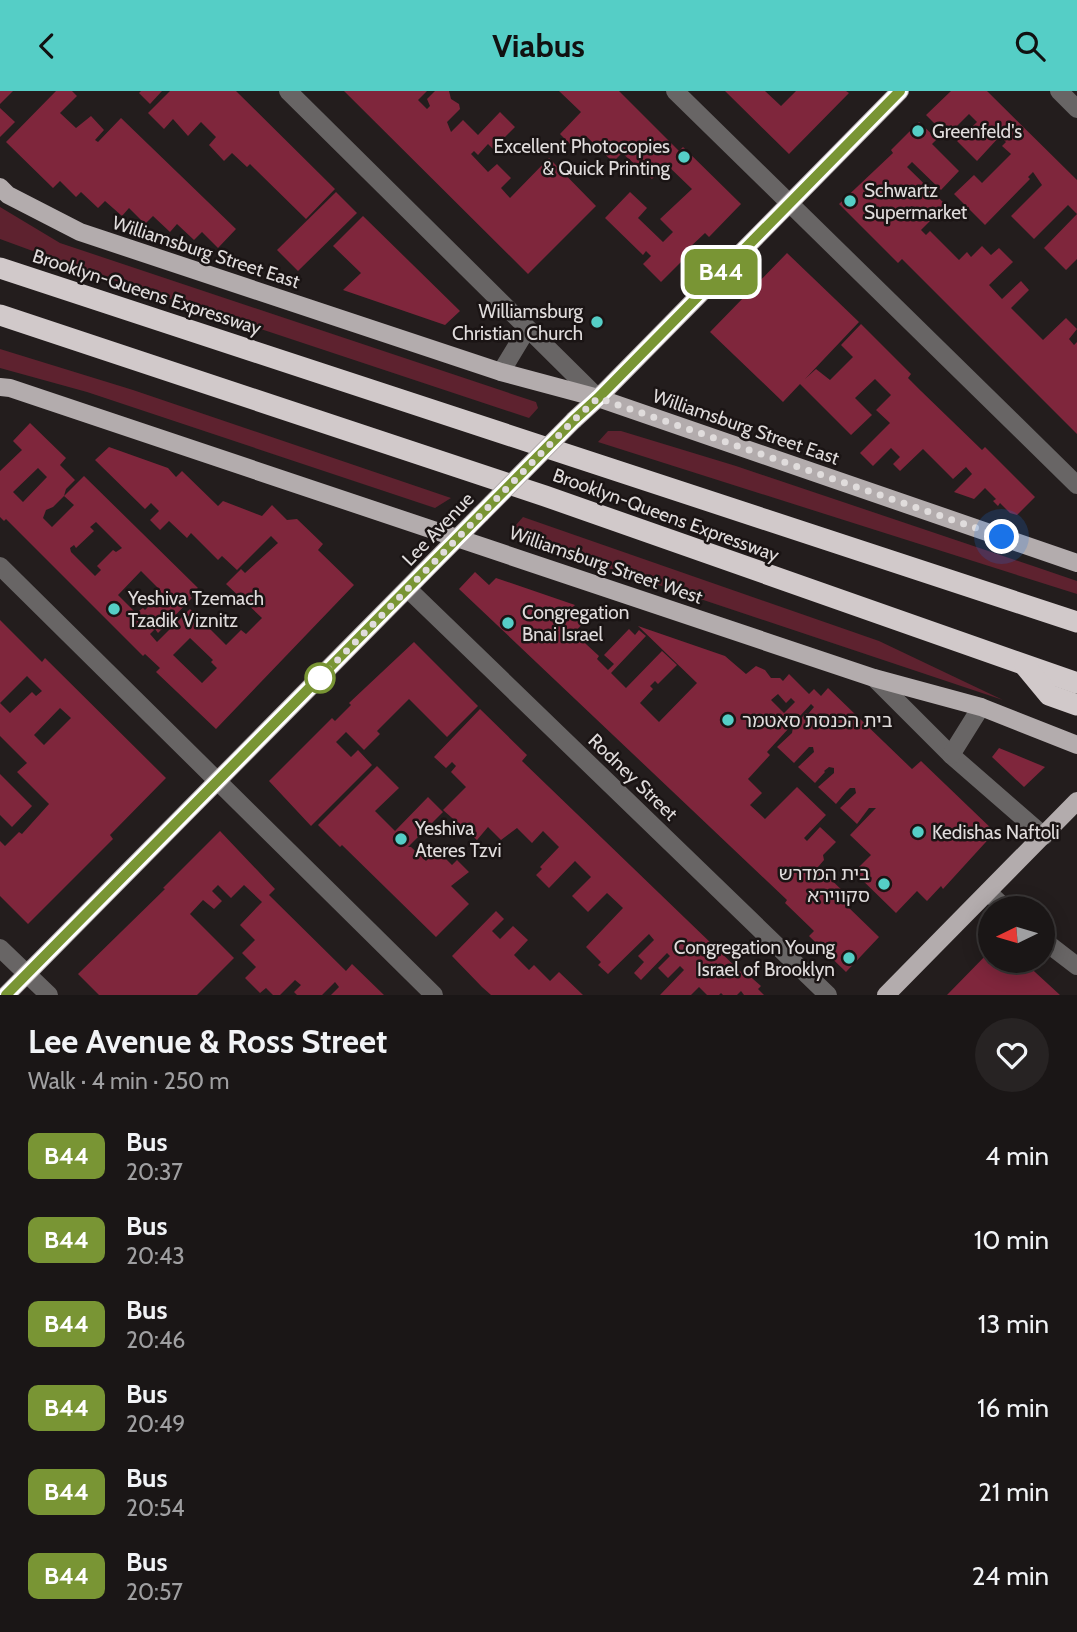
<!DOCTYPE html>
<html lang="en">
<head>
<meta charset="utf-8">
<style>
	:root { --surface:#1a1616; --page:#272323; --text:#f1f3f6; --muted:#9f9fa1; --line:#383535; --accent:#55cec6 }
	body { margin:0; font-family:Cabin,"Noto Sans Hebrew",sans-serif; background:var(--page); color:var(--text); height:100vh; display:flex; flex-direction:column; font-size:26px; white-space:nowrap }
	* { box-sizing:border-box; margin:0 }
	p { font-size:23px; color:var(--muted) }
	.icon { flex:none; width:38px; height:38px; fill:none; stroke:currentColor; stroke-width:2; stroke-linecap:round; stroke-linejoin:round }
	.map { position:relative; height:904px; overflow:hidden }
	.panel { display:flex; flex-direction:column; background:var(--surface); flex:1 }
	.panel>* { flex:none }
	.badge { padding:0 14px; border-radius:10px; font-size:24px; line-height:46px }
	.needle { width:46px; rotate:265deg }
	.controls { position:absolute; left:978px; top:805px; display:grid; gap:14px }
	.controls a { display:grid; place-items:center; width:77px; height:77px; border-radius:50%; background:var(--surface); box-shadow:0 4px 18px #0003,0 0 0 2px var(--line); font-size:35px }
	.you { position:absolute; width:35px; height:35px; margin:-18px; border:5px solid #fff; border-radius:50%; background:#1a73e8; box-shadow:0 0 0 10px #1a73e833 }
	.map>.badge { position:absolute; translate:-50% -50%; box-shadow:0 0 0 4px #fff }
	.round { display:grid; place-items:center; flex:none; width:74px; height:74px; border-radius:37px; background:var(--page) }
	.summary { display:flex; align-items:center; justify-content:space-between; height:119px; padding:0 28px }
	h1 { font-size:33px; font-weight:800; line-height:52px }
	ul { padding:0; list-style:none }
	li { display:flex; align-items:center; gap:21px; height:84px; padding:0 28px }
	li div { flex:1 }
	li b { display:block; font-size:26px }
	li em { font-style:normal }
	li .badge { min-width:77px; font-weight:700; text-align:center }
	header { display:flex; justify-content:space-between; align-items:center; height:91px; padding:0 28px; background:var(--accent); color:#111; font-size:32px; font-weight:800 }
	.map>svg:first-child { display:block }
	.green { fill:#5e222f }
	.building { fill:#7f263c; fill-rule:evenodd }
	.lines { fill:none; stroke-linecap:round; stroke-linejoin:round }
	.minor { stroke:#686565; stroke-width:18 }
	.major { stroke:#b3acad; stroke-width:18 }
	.highway { stroke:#d1c9ca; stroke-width:21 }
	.major-bridge { stroke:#b3acad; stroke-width:18 }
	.line-casing { stroke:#fff; stroke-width:16 }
	.line { stroke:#799534; stroke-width:10 }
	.walk { stroke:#e0dcdc; stroke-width:7; stroke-dasharray:0 12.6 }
	.poi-dot { fill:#55cec6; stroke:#1a1414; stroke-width:2.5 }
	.stop-dot { fill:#fff; stroke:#799534; stroke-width:3.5 }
	.labels { text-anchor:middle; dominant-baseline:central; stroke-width:5; stroke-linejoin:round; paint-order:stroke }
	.poi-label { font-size:19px; fill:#e0dcdc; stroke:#1a1414; text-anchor:start }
	.street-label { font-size:19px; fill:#e0dcdc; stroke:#1a1414 }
</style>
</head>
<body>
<header><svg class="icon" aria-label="back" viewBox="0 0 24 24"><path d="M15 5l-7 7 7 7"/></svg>Viabus<svg class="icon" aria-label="search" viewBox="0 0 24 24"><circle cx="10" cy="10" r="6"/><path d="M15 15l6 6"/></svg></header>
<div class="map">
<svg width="1077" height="904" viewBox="0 0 1077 904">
	<rect width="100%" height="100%" fill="#231d1d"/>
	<g class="green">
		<polygon points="0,116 60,152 536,311 538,317 529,327 101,185 0,148"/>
		<polygon points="0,258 133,299 451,407 435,417 87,301 0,277"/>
		<polygon points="608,340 621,340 736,375 1039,477 1077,490 1077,503 598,351"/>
		<polygon points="523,426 879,550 1003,609 515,446 515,435"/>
	</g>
	<g class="building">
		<polygon points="0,0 13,0 0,13"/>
		<polygon points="56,0 72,0 77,5 60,22 76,37 91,25 104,39 95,49 98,51 121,27 236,138 218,157 202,141 194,149 177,133 170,141 153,125 145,133 129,117 122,125 105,110 98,117 81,101 76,106 60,90 53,97 6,51"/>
		<polygon points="141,0 162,0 150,13 139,2"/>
		<polygon points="170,0 236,0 335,98 306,128 250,73 247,76 232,62 224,70 209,54 216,46 201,31 188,45 173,28 164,38 148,22"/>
		<polygon points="344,0 427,0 418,9 427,18 430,15 427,8 435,0 449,0 451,8 459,13 460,18 447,31 451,41 463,29 478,44 500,21 515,36 493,58 488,53 478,64 474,60 471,63 488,81 497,73 511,87 501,97 510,107 549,67 596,115 528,183"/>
		<polygon points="559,0 619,0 679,60 683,56 741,113 709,146 705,142 689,157 692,160 661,191 643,173 651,165 646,160 643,164 605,127 630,101 647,117 638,127 663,151 673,141 660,128 692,98 666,73 652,88 622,62 613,71 586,45 574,57 560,43 581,21"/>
		<polygon points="725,0 765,0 781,15 796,0 846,0 849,2 789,63"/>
		<polygon points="951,0 987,0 1077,89 1077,168 1066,179 1044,157 1077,123 1068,114 1034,148 1011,125 1042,94 1033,81 1028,86 1030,88 985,134 954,103 974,84 982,92 1011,63 1002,55 1006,51 1000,45 977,70 957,50 977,31 969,23 947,45 926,24"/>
		<polygon points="0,17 15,31 0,46"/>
		<polygon points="919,31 937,48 932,53 959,80 941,99 912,71 907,76 946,114 921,139 926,144 930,140 959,169 967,161 971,166 982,155 991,164 999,157 1013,171 989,194 1002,208 1021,190 1029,199 1011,217 1043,249 1066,227 1077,238 1069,248 1074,254 1077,251 1077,343 902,168 898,172 839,113 893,62 891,59"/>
		<polygon points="336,101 357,122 298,180 277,159"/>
		<polygon points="363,125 460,220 445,234 343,199 361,182 333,155"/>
		<polygon points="787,162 859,231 805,288 816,278 830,289 853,266 841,254 861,233 911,283 908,287 921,300 982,359 985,356 1035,406 1017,424 1010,422 1000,412 998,415 993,410 996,408 985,397 974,408 954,401 972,383 966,376 953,388 923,358 900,380 893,373 900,366 891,357 873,375 860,362 890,332 876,319 891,304 875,288 855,307 872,324 851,344 800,293 783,311 710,241"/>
		<path d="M30 332 66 367 60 374 75 389 66 398 64 405 53 416 46 419 43 427 52 436 74 414 64 405 84 385 198 497 190 505 192 507 158 542 155 538 150 543 157 551 190 518 226 554 241 539 246 543 262 527 226 493 241 478 245 482 278 452 271 445 237 479 222 465 218 469 191 442 187 447 169 430 160 439 150 429 159 420 151 412 145 418 95 369 109 356 168 377 176 386 182 380 218 415 223 410 262 425 272 414 287 429 297 428 323 453 318 459 354 494 216 638 156 581 160 577 145 563 143 565 6 428 4 430 0 426V380L22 359 13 350ZM38 377 47 386 23 411 13 401ZM96 431 122 457 116 461 113 459 97 475 101 479 95 485 71 461 70 457 74 454 76 457 94 440 90 436ZM141 480 161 500V503L145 519 143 517 136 522 118 504ZM190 547 213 569 211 571 217 577 202 592 173 564Z"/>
		<path d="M475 481 489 494 496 487 575 514 571 518 584 531 574 542 599 565 597 568 608 579 614 573 604 564 629 538 635 544 639 539 646 545 611 582 626 597 662 560 677 574 658 593 655 590 650 595 653 598 640 612 659 631 697 592 638 535 725 565 746 583 756 575 765 579 771 587H780L783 590 789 583 809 603 814 598 821 605 828 597 912 678 921 670 995 741 943 798 941 795 927 810 917 800 896 822 854 781 871 764 850 744 876 717H869L857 733 840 717 856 702 855 697H850L846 701 836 713 818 696 834 682V677L829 676 824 680 825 681 815 692 798 676 814 661 813 656H809L794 672 777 656 792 642 793 636 806 622 808 623 814 616 811 613 767 661 770 664 748 688 762 702 750 714 765 728 797 696 826 724 804 747 807 750 820 736 836 751 823 764 824 769 818 776 851 808 845 813 879 846 846 881 809 845 814 840 785 812 787 809 459 498ZM778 603 786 612 791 607 795 611 784 622 771 609Z"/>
		<path d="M0 529 42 571 45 567 166 687 110 744 113 748 28 833 0 805V750L5 755 19 741 22 743 49 713 17 681 27 672 0 645ZM27 585 42 600 36 605 32 601 10 622 0 612ZM60 617 71 627 44 654 34 644Z"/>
		<polygon points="414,551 478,615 447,646 409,608 377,640 380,643 364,659 346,641 336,651 351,666 358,659 372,674 311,735 269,690 332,627 335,630 351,614 349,612"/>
		<polygon points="480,618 527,664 522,670 741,881 743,878 753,888 761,895 758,898 764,904 744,904 741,900 737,904 723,904 721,902 719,904 707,904 699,896 691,904 660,904 684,879 680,875 668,887 658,877 670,865 667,862 641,889 634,882 644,871 638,865 654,849 649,843 608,883 598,874 601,871 586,856 623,817 607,802 588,821 572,805 591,786 575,770 549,797 536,784 542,778 540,776 559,756 543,740 532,752 517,737 501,749 488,736 477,749 443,719 466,696 451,681 456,675 452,671 446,677 434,666"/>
		<polygon points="999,657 1045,676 1024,696 992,666"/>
		<polygon points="377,675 399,697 375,720 395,740 428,706 443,721 408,756 411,756 426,770 437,759 452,774 457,769 469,781 451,795 469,813 436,846 342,754 340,756 318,734"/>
		<polygon points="0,683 32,715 12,736 0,724"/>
		<polygon points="220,740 275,798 269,804 346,880 352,873 384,904 331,904 339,896 335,891 322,904 297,904 294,901 301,894 295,889 280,904 273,904 266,897 260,902 245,887 256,876 242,862 255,849 240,834 262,811 244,794 231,807 218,794 212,800 222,810 214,818 203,809 190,823 234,867 197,904 99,904 78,883 165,798 163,797"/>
		<polygon points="496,820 504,828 492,840 500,848 513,835 528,849 514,864 529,879 534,874 550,890 559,881 583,904 491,904 482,896 452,865"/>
		<polygon points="990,860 990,870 1023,870 1060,904 947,904"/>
	</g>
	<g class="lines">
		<g class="minor">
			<polyline points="288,0 598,307"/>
			<polyline points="675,0 1077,394"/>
			<polyline points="1059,0 1077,18"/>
			<polyline points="501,281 527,238"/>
			<polyline points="0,475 434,904"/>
			<polyline points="408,498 828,904"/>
			<polyline points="874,587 951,664 1044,745"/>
			<polyline points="951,664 981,616"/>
			<polyline points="988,801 1005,817"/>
			<polyline points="1043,849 1077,875"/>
			<polyline points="0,857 49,904"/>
		</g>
		<g class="major">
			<polyline points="0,96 8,104 80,141 501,281 598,307 1077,472"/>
			<polyline points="0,296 10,297 874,587 981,616 1077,654"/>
			<polyline points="574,329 598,307 900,0"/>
			<polyline points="6,904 481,423"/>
			<polyline points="886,904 1077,710"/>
		</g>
		<g class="highway">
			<polyline points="0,177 1077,531"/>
			<polyline points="0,224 545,405 1077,592"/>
			<polyline points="1025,575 1049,604 1077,614"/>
		</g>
		<polyline class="major-bridge" points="481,423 574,329"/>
	</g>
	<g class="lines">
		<g class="line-casing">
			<polyline id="line" points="6,904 574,329 598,307 900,0"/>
		</g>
		<use href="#line" class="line"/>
		<polyline class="walk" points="320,587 574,329 598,307 1002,446"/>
	</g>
	<g class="poi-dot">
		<circle cx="918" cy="40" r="7"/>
		<circle cx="684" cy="66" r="7"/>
		<circle cx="850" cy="110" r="7"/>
		<circle cx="597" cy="231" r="7"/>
		<circle cx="114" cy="518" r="7"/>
		<circle cx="508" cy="532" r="7"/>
		<circle cx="728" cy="629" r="7"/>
		<circle cx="918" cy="741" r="7"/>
		<circle cx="401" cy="748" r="7"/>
		<circle cx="884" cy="793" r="7"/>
		<circle cx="849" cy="867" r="7"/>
	</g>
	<circle class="stop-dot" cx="320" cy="587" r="14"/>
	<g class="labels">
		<g class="poi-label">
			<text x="932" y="40">Greenfeld's</text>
			<text x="670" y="55" text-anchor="end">Excellent Photocopies<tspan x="670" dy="22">&amp; Quick Printing</tspan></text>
			<text x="864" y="99">Schwartz<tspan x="864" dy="22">Supermarket</tspan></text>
			<text x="583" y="220" text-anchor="end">Williamsburg<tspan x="583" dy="22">Christian Church</tspan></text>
			<text x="128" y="507">Yeshiva Tzemach<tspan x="128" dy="22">Tzadik Viznitz</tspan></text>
			<text x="522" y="521">Congregation<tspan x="522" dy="22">Bnai Israel</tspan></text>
			<text x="742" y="629">בית הכנסת סאטמר</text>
			<text x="415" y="737">Yeshiva<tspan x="415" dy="22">Ateres Tzvi</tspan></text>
			<text x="932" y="741">Kedishas Naftoli</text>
			<text x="870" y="782" text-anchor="end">בית המדרש<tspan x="870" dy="22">סקווירא</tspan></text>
			<text x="835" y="856" text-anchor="end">Congregation Young<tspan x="835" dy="22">Israel of Brooklyn</tspan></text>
		</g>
		<g class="street-label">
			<text transform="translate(206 161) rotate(18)">Williamsburg Street East</text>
			<text transform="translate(147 201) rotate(18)">Brooklyn-Queens Expressway</text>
			<text transform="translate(746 336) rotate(19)">Williamsburg Street East</text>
			<text transform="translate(666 424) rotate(20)">Brooklyn-Queens Expressway</text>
			<text transform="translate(438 438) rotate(-46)">Lee Avenue</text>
			<text transform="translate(606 474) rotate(19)">Williamsburg Street West</text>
			<text transform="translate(633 686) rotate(44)">Rodney Street</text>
		</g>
	</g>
</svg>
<div class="controls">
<a><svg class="needle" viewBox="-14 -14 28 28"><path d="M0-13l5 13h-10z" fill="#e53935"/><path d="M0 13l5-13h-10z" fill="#9f9fa1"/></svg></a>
</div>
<div class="you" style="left:1002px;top:446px"></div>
<b class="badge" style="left:721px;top:181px;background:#799534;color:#fff">B44</b>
</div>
<section class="panel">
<div class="summary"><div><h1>Lee Avenue &amp; Ross Street</h1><p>Walk · 4 min · 250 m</p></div><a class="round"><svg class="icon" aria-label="heart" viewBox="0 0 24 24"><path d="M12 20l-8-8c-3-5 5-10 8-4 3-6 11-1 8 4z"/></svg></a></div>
<ul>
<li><span class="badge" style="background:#799534;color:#fff">B44</span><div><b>Bus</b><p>20:37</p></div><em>4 min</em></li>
<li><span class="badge" style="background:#799534;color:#fff">B44</span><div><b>Bus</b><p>20:43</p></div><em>10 min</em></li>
<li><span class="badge" style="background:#799534;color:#fff">B44</span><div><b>Bus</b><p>20:46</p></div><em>13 min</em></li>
<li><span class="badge" style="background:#799534;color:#fff">B44</span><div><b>Bus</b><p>20:49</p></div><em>16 min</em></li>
<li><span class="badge" style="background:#799534;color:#fff">B44</span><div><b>Bus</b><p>20:54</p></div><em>21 min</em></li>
<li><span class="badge" style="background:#799534;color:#fff">B44</span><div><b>Bus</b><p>20:57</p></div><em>24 min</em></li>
</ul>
</section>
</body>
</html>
